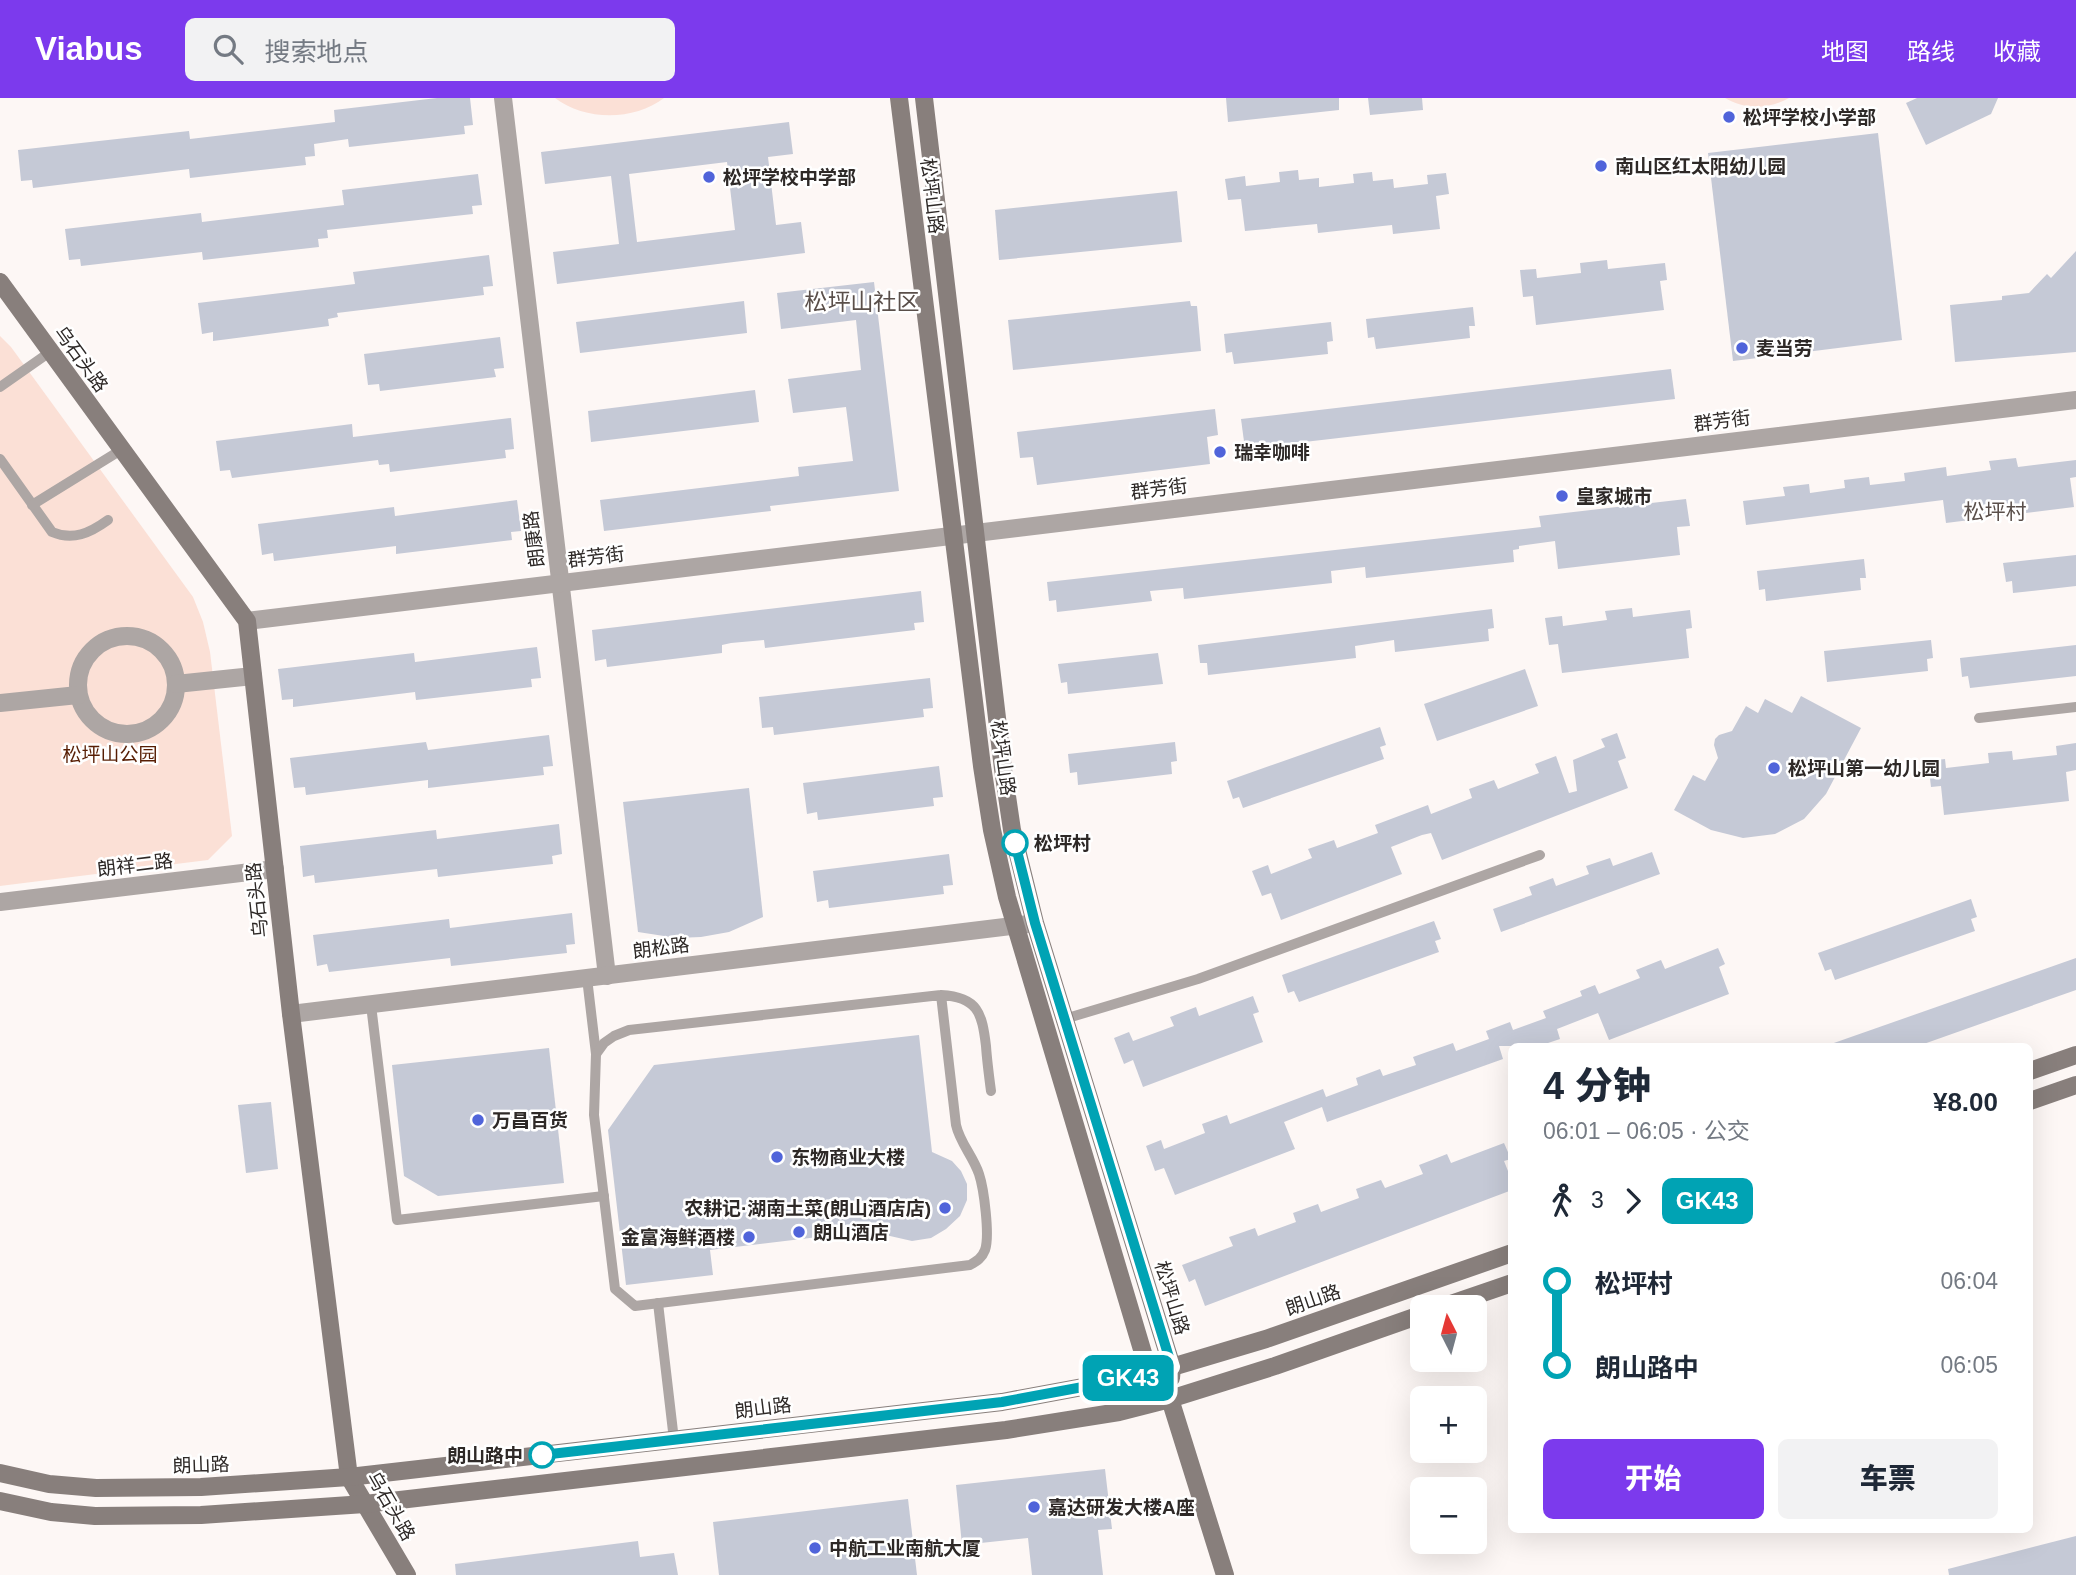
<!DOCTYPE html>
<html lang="zh">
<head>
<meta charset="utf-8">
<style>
	:root { --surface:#fff; --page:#f2f2f3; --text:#1f2937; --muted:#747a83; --accent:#7c3aed }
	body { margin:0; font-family:Arial,"Noto Sans SC",sans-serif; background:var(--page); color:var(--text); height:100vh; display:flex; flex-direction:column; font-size:26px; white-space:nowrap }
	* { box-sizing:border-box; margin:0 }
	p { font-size:23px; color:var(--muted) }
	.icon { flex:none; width:38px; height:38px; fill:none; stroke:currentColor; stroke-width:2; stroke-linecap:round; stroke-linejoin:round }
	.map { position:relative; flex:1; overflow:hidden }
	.sheet { position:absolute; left:1508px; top:945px; width:525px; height:490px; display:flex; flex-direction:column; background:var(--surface); border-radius:10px; box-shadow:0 7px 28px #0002 }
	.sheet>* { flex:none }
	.badge { padding:0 14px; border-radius:10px; font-size:24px; line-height:46px }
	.needle { width:46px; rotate:354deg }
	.buttons { position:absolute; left:1410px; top:1197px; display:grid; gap:14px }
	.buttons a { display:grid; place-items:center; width:77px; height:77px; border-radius:10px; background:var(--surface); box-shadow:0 7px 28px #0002; font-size:35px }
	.map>.badge { position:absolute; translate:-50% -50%; box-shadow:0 0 0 4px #fff }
	.legs { display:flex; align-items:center; gap:10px; height:77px; padding:0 35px; font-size:23px }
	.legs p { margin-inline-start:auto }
	.head { display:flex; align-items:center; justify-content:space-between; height:119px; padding:0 35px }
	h1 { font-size:38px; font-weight:800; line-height:52px }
	.primary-button { display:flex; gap:14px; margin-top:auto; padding:14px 35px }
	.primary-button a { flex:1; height:80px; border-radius:10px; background:var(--accent); color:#fff; font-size:28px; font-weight:800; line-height:80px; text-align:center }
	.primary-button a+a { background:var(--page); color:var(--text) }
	ul { padding:0 35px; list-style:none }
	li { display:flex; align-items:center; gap:24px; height:84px; font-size:26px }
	li i { display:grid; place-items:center; width:10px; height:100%; margin:0 9px; background:currentColor }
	li i::after { content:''; width:18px; height:18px; margin:-9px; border:5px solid; border-radius:50%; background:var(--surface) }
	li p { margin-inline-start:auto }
	li:first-child i { background:linear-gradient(#0000 50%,currentColor 0) }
	li:last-child i { background:linear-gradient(currentColor 50%,#0000 0) }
	header { display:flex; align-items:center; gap:42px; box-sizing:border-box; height:98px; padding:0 35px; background:var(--accent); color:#fff }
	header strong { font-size:33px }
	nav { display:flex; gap:38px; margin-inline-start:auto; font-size:24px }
	.search { width:490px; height:63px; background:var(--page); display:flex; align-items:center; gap:18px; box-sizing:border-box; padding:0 24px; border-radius:10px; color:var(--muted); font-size:26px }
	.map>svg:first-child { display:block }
	.green { fill:#fbe0d6 }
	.building { fill:#c5c9d6; fill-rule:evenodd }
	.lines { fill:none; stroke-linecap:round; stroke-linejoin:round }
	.lane { stroke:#ada6a4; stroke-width:10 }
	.street { stroke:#ada6a4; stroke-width:18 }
	.secondary { stroke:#887f7c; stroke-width:18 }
	.line-1-casing { stroke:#fff; stroke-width:16 }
	.line-1 { stroke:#00a3b4; stroke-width:10 }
	.poi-dot { fill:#5064da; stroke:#fff; stroke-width:2.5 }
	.stop-1-dot { fill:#fff; stroke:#00a3b4; stroke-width:3.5 }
	.labels { text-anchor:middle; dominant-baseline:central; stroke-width:5; stroke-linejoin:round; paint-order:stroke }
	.poi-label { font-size:19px; font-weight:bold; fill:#2e2927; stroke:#fff; text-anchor:start }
	.street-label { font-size:19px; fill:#2e2927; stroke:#fff }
	.park-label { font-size:19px; fill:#571e04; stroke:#fff }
	.stop-label { font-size:19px; font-weight:bold; fill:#2e2927; stroke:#fff; text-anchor:start }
	.neighbourhood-label { font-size:21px; fill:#5a4f4a; stroke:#fff }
	.quarter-label { font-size:23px; fill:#5a4f4a; stroke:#fff }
</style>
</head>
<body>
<header>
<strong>Viabus</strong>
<div class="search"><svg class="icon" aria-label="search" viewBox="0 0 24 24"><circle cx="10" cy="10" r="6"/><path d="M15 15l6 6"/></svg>搜索地点</div>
<nav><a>地图</a><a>路线</a><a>收藏</a></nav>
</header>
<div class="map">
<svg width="2076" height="1477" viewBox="0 0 2076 1477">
	<rect width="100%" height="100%" fill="#fdf7f5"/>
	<g class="green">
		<path d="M555 0H664C634 23 585 23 555 0Z"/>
		<path d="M1725 0H1789C1769 11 1745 12 1725 0Z"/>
		<polygon points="0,238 11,249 193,499 203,524 210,554 232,738 208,762 0,788"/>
	</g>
	<g class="building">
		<polygon points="437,0 470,0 473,27 464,28 465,36 349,49 348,41 314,46 315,58 305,59 306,67 190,80 189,71 33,90 32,82 21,83 18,52 189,33 190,41 335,24 334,12"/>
		<polygon points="1226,0 1339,0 1339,12 1228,24"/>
		<polygon points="1368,0 1422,0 1423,12 1370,17"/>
		<polygon points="1917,0 1998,0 1991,16 1926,47 1906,5"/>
		<path d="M789 24 793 56 768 59 776 127 801 124 805 155 557 186 553 154 619 146 611 78 545 86 541 54ZM727 64 735 132 637 144 629 76Z"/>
		<polygon points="1878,35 1902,242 1733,263 1708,55"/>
		<polygon points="1298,72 1299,82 1319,80 1319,89 1354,85 1353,76 1372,74 1373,83 1393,81 1394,90 1428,86 1427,77 1446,75 1449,96 1436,98 1440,131 1393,136 1392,127 1318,135 1317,126 1245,133 1241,101 1228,102 1225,81 1245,78 1246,88 1280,84 1279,74"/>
		<polygon points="478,76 482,107 472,108 473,116 327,132 328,140 318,141 319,149 203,162 202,154 81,168 80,161 69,162 65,131 201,115 202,124 344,107 342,92"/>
		<polygon points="1177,93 1182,144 999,162 995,112"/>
		<polygon points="2076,153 2076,254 1955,264 1950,207 2002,202 2002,198 2029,195 2047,176 2051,180"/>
		<polygon points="489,157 493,188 483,189 484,197 337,215 338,219 328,221 329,228 213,243 213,234 202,236 198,205 355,186 353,174"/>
		<polygon points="1607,162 1608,171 1665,165 1667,182 1660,183 1664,212 1536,227 1533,198 1523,199 1520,172 1536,171 1537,180 1581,175 1580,165"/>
		<polygon points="874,184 899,393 770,408 771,413 604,433 600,402 799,378 798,369 853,363 846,309 793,315 788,281 861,272 856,222 781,231 777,195"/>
		<polygon points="744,203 747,235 580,255 576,224"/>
		<polygon points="1190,203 1191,208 1197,208 1201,253 1013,272 1008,222"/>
		<polygon points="1473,209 1475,228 1469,228 1470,240 1376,251 1374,239 1368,240 1366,221"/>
		<polygon points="1331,224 1333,243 1327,244 1328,256 1234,266 1232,254 1226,255 1224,236"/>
		<polygon points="500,239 504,270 494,271 496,279 380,293 379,286 368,287 364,256"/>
		<polygon points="1671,271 1675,301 1245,351 1241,321"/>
		<polygon points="755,292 759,324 591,344 588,313"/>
		<polygon points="1215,311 1218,337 1207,339 1210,366 1037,387 1033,359 1020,360 1017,334"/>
		<polygon points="511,320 514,351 505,352 506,360 390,374 389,366 379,367 378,362 232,380 230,372 220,373 216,343 352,326 353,339"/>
		<polygon points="2016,360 2018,369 2076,362 2076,379 2070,380 2074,409 1946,425 1943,402 1746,427 1743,403 1785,398 1783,389 1809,386 1810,395 1845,390 1844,382 1869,379 1870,387 1905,383 1904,375 1946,369 1947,378 1991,372 1989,363"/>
		<polygon points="1686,401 1690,428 1677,429 1680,457 1558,471 1555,443 1519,448 1519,451 1513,452 1514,464 1366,480 1365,469 1331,473 1332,485 1184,501 1183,490 1150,493 1152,503 1057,514 1056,502 1049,503 1047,484 1541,429 1539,418"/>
		<polygon points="517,402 521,433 511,434 512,442 396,456 396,448 274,463 273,455 262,457 258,426 394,409 395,418"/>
		<polygon points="2076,457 2076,488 2013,495 2012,483 2006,484 2003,465"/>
		<polygon points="1864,461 1866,480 1860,480 1861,492 1766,503 1765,491 1759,492 1757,473"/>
		<polygon points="921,493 924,524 914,525 915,532 765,550 764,542 731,545 722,547 722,555 607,569 606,561 595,563 592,532"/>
		<polygon points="1632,510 1633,519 1690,512 1692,530 1686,531 1689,560 1562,575 1558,546 1549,547 1545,520 1562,518 1563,528 1607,522 1605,513"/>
		<polygon points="1492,511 1494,530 1488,531 1489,543 1395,554 1394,542 1355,548 1356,560 1208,577 1207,565 1200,565 1198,547"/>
		<polygon points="1931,542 1933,560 1927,561 1928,573 1827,584 1824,553"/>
		<polygon points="2076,547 2076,578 1970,590 1968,578 1962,579 1960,560"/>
		<polygon points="537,549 541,580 531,581 532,589 416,602 415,594 293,609 293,601 282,602 278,571 414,555 415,564"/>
		<polygon points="1158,555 1163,586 1068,596 1067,584 1061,585 1058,566"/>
		<polygon points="1525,571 1538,608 1437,643 1424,606"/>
		<polygon points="930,580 933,610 923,611 924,619 774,637 773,629 762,630 759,599"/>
		<polygon points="1801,598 1861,630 1826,696 1804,721 1775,736 1743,740 1711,732 1674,712 1693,677 1705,683 1718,660 1714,647 1715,641 1719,637 1732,633 1746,608 1758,615 1765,601 1792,615"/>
		<polygon points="1380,629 1386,647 1380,649 1384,661 1243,710 1239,699 1233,701 1227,683"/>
		<polygon points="1617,635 1626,660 1618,663 1628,690 1442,762 1431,735 1422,737 1391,749 1402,776 1281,822 1271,795 1262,798 1252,773 1268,767 1271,776 1312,760 1308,751 1334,742 1337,750 1378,735 1375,727 1428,707 1431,716 1472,700 1469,691 1494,682 1498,691 1539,675 1535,666 1556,658 1569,695 1577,693 1573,662 1605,649 1601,641"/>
		<polygon points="549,637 553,668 543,669 544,677 428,690 428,682 306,697 305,689 294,690 290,660 426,644 428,652"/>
		<polygon points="1175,644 1177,663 1171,664 1172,676 1078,687 1077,674 1070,675 1068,656"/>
		<polygon points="2076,645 2076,672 2066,674 2069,703 1944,717 1941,688 1931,689 1928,663 1945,661 1946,670 1989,665 1988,655 2012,653 2013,662 2057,657 2056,648"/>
		<polygon points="939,668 943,699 933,700 934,708 818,722 817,714 807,716 803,685"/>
		<polygon points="749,690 763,819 729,834 701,839 677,840 638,834 623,704"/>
		<polygon points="559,726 562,756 552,758 553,766 438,779 437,771 315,785 314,777 303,779 300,748 436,732 437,741"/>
		<polygon points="1652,754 1660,776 1501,834 1493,811 1532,797 1529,789 1553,780 1556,788 1589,776 1586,768 1610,760 1613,768"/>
		<polygon points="949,756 953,787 943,788 944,796 829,810 828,802 817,804 813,773"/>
		<polygon points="1971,801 1977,819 1971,821 1975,833 1835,882 1831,871 1825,873 1818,855"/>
		<polygon points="572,815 575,846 566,847 567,855 451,868 450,860 329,874 327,866 317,868 313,837 449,821 450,830"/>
		<polygon points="1434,823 1441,841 1435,843 1439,854 1299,904 1294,893 1288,895 1282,877"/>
		<polygon points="1718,850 1725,866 1719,869 1729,896 1609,942 1598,915 1557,931 1560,941 1539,948 1499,948 1503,961 1327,1024 1322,1009 1284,1024 1295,1051 1175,1097 1164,1070 1155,1073 1146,1048 1161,1042 1164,1051 1205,1035 1202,1026 1227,1017 1230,1026 1323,991 1326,999 1358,987 1356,980 1380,971 1383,978 1416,967 1413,959 1427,954 1453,945 1456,953 1489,941 1486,933 1510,924 1513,932 1546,920 1543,913 1582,898 1580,893 1595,887 1599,896 1640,880 1636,872 1661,862 1665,871"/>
		<polygon points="2076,860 2076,892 1918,948 1832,948 1831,946"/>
		<polygon points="1253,898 1259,914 1253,916 1263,944 1143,989 1133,962 1124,966 1114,940 1129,934 1133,943 1174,928 1170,919 1196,909 1199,918"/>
		<polygon points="919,937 932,1054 952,1063 961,1073 967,1086 967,1102 960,1118 946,1131 931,1140 912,1143 868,1133 710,1152 713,1177 626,1187 608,1032 654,967"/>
		<polygon points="549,950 564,1085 438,1098 404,1078 392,967"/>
		<polygon points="271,1004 278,1071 246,1075 238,1007"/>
		<polygon points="1504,1045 1511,1061 1504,1063 1512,1083 1512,1092 1205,1208 1195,1181 1189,1184 1182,1167 1233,1148 1229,1139 1255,1130 1258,1138 1296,1124 1293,1115 1318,1106 1321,1114 1359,1100 1356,1091 1381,1082 1385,1090 1423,1076 1419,1067 1432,1062 1447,1056 1451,1065"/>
		<polygon points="1105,1371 1112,1431 1098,1432 1103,1477 1032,1477 1028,1440 962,1447 956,1387"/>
		<polygon points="908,1401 917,1477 719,1477 713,1424"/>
		<polygon points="2076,1438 2076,1477 1949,1477 1948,1471"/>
		<polygon points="638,1443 640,1459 674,1455 678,1477 456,1477 455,1466"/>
	</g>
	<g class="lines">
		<g class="lane">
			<polyline points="0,289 50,254"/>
			<path d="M0 361 52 434C73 443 90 435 108 422"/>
			<polyline points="32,407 121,352"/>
			<polyline points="1979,620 2076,609"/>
			<polyline points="587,880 596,956"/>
			<path d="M941 897 956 1027C960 1045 973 1058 979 1076 984 1091 990 1138 985 1152 982 1160 977 1163 970 1167L635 1208 615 1191 594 1017 596 956 604 945 614 938 629 932 941 897C978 899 982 915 986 948 987 963 989 978 991 993"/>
			<polyline points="371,907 397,1122 604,1098"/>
			<polyline points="1061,922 1198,881 1540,757"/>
			<polyline points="658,1205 674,1342"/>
		</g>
		<g class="street">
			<polyline points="503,0 607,878"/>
			<polyline points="247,523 2076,302"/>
			<circle cx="127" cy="587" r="49"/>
			<polyline points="176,586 253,578"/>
			<polyline points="0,605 78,597"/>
			<polyline points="0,804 275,771"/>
			<polyline points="291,916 1028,826"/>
		</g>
		<g class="secondary">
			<polyline points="899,0 982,668 992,732 1007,799 1149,1275 1170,1301 1225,1477"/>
			<polyline points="924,0 1003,671 1012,732 1035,825 1172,1269 1171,1280"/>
			<polyline points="0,184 247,523 291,916 349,1379 407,1477"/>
			<polyline points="2030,973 2076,957"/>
			<polyline points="2030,1003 2076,987"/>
			<polyline points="1442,1209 1512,1185"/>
			<polyline points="0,1375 49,1386 96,1390 201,1389 349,1379 1002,1304 1115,1283 1172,1269 1266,1241 1512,1155"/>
			<polyline points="0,1403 51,1414 95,1418 201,1417 365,1406 1006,1332 1119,1314 1170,1301 1275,1268 1423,1216"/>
		</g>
	</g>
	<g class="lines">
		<g class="line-1-casing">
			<polyline id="line-1" points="542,1357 1002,1304 1115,1283 1172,1269 1035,825 1015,745"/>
		</g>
		<use href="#line-1" class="line-1"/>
	</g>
	<g class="poi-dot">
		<circle cx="1729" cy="19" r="7"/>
		<circle cx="1601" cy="68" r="7"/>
		<circle cx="709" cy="79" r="7"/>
		<circle cx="1742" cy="250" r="7"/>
		<circle cx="1220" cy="354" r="7"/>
		<circle cx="1562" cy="398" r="7"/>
		<circle cx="1774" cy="670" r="7"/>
		<circle cx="478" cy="1022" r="7"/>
		<circle cx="777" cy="1059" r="7"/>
		<circle cx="945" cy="1110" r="7"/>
		<circle cx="799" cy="1134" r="7"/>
		<circle cx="749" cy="1139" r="7"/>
		<circle cx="1034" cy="1409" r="7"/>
		<circle cx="815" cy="1450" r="7"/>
	</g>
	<g class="stop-1-dot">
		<circle cx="1015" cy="745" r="12"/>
		<circle cx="542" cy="1357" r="12"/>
	</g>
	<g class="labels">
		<g class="poi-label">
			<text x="1743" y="19">松坪学校小学部</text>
			<text x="1615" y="68">南山区红太阳幼儿园</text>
			<text x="723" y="79">松坪学校中学部</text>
			<text x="1756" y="250">麦当劳</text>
			<text x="1234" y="354">瑞幸咖啡</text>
			<text x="1576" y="398">皇家城市</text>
			<text x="1788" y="670">松坪山第一幼儿园</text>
			<text x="492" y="1022">万昌百货</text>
			<text x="791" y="1059">东物商业大楼</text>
			<text x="931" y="1110" text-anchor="end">农耕记·湖南土菜(朗山酒店店)</text>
			<text x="813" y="1134">朗山酒店</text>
			<text x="735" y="1139" text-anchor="end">金富海鲜酒楼</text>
			<text x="1048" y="1409">嘉达研发大楼A座</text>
			<text x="829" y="1450">中航工业南航大厦</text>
		</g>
		<g class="street-label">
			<text transform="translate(932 98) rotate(83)">松坪山路</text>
			<text transform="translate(81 261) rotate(54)">乌石头路</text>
			<text transform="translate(1722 323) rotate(-7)">群芳街</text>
			<text transform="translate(1159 391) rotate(-7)">群芳街</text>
			<text transform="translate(534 441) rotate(-97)">朗康路</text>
			<text transform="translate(596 459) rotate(-7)">群芳街</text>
			<text transform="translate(1003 660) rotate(82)">松坪山路</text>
			<text transform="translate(135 767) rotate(-7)">朗祥二路</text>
			<text transform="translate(257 802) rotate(-96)">乌石头路</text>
			<text transform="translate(661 850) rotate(-7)">朗松路</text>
			<text transform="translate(1172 1200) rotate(73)">松坪山路</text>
			<text transform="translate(1313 1202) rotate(-19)">朗山路</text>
			<text transform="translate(763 1310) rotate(-7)">朗山路</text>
			<text transform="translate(201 1367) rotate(-2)">朗山路</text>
			<text transform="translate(391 1408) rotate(60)">乌石头路</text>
		</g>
		<g class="park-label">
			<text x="110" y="656">松坪山公园</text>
		</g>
		<g class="stop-label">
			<text x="1034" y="745">松坪村</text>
			<text x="523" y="1357" text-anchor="end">朗山路中</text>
		</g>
		<g class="neighbourhood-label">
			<text x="1995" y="413">松坪村</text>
		</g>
		<g class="quarter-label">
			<text x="862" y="204">松坪山社区</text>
		</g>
	</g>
</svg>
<div class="buttons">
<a><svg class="needle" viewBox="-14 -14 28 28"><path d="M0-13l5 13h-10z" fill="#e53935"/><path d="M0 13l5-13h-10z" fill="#747a83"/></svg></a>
<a>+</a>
<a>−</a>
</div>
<b class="badge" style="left:1128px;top:1280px;background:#00a3b4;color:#fff">GK43</b>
<section class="sheet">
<div class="head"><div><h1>4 分钟</h1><p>06:01 – 06:05 · 公交</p></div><b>¥8.00</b></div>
<div class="legs"><svg class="icon" aria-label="walk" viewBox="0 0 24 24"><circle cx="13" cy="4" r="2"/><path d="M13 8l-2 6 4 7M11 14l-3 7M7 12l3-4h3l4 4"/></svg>3<svg class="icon" aria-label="forward" viewBox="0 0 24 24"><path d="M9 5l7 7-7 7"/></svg><b class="badge" style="background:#00a3b4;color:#fff">GK43</b></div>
<ul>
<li><i style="color:#00a3b4"></i><b>松坪村</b><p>06:04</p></li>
<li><i style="color:#00a3b4"></i><b>朗山路中</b><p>06:05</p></li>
</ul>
<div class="primary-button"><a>开始</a><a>车票</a></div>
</section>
</div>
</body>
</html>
